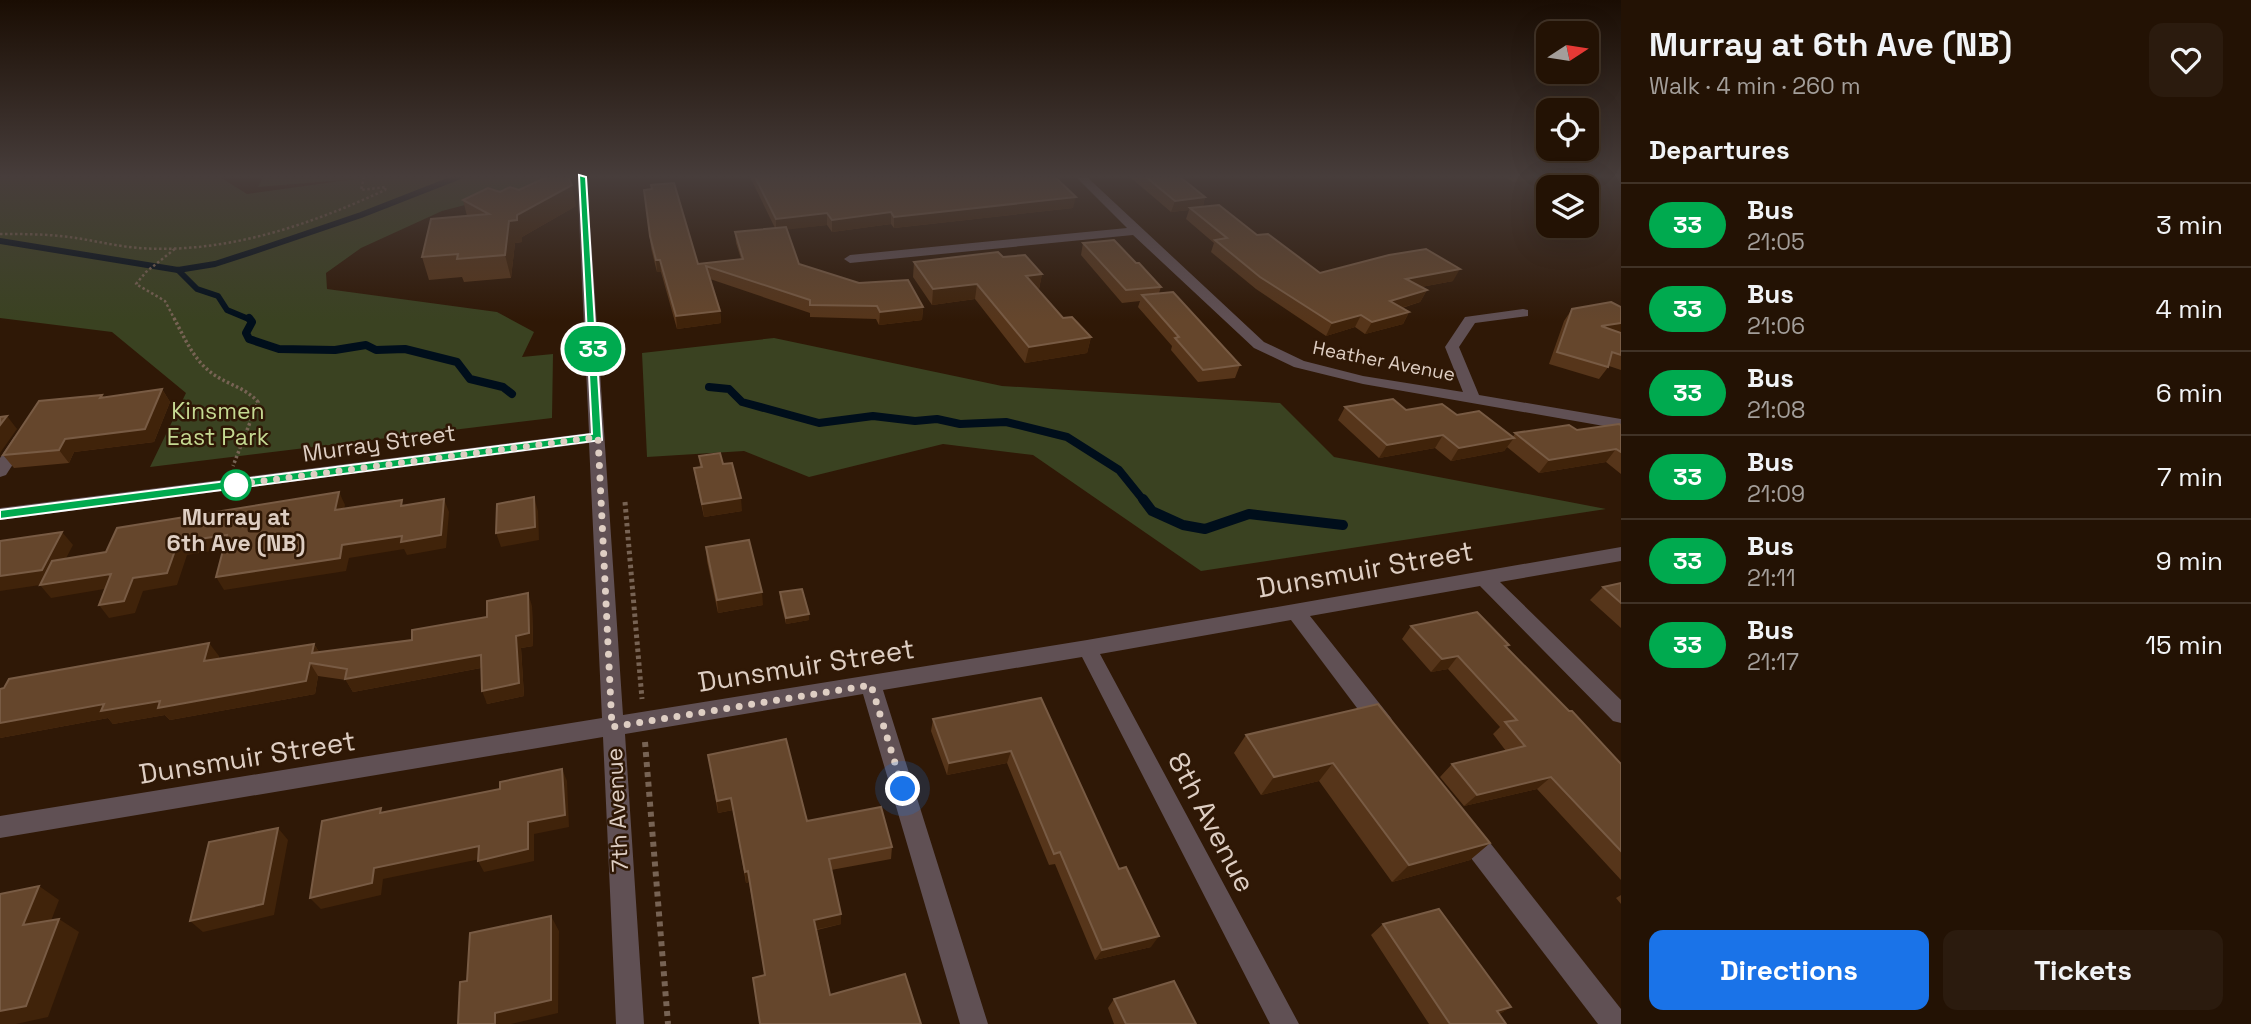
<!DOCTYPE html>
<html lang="en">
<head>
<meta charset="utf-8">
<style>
	:root { --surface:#231204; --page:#2b1b0e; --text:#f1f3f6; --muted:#a39e9a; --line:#403226; --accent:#1a73e8 }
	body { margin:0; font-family:"Space Grotesk",sans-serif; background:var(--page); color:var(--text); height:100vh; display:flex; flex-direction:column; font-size:26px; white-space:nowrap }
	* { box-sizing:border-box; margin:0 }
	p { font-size:23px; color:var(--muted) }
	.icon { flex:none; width:38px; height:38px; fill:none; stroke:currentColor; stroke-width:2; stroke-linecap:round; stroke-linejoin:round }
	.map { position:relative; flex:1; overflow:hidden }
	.side { display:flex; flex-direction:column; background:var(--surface); width:630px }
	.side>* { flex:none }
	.badge { padding:0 14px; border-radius:23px; font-size:24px; line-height:46px }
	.needle { width:46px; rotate:78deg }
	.fabs { position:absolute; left:1536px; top:21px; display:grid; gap:14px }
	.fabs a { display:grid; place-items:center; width:63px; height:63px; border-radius:14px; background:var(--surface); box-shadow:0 7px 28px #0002,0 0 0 2px var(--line); font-size:35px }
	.you { position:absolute; width:35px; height:35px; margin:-18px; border:5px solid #fff; border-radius:50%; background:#1a73e8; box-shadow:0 0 0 10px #1a73e833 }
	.map>.badge { position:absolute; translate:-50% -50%; box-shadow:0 0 0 4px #fff }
	h2 { padding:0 28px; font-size:26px; line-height:63px }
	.round { display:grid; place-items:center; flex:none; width:74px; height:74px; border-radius:14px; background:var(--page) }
	.summary { display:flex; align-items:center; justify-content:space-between; height:119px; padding:0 28px }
	h1 { font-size:33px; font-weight:800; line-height:52px }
	.button { display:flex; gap:14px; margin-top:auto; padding:14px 28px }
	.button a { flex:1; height:80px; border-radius:14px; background:var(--accent); color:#fff; font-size:28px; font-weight:800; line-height:80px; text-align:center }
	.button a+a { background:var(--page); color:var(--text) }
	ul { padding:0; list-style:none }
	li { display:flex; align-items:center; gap:21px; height:84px; padding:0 28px; border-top:2px solid var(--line) }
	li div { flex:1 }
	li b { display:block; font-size:26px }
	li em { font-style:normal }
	li .badge { min-width:77px; font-weight:700; text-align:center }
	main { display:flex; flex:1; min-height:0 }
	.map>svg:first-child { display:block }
	.green { fill:#3a4221 }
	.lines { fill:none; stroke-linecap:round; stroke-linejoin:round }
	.stream-far2 { stroke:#000e1b; stroke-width:6 }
	.stream-far1 { stroke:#000e1b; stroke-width:8 }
	.stream { stroke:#000e1b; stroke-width:10 }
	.path-far3 { stroke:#776354; stroke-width:2.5; stroke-dasharray:2.5 2.5; stroke-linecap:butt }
	.path-far2 { stroke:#776354; stroke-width:3.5; stroke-dasharray:2.5 2.5; stroke-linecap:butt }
	.path-far1 { stroke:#776354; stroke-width:5; stroke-dasharray:3.5 3.5; stroke-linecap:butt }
	.path { stroke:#776354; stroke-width:6; stroke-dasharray:5 5; stroke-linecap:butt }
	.minor { fill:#605054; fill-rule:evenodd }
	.wall { fill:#56351a }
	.shaded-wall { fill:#40230a }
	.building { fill:#65462c; stroke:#785b44; stroke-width:2 }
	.line { fill:#00aa4f; stroke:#fff; stroke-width:2 }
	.walk { stroke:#decec3; stroke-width:7; stroke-dasharray:0 12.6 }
	.stop-dot { fill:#fff; stroke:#00aa4f; stroke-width:3.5 }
	.labels { text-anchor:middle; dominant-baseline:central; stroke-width:5; stroke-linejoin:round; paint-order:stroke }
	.far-street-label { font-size:19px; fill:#decec3; stroke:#2f1806 }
	.park-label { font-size:23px; fill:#c5d992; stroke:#2f1806 }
	.street-label { font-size:23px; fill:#decec3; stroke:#2f1806 }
	.stop-label { font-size:23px; font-weight:bold; fill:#decec3; stroke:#2f1806 }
	.near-street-label { font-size:28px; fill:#decec3; stroke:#2f1806 }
</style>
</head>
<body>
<main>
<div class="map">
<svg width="1621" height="1024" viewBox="0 0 1621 1024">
	<rect width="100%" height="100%" fill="#2f1806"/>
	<g class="green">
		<polygon points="0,177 220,177 247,194 355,179 258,187 263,177 553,177 553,182 442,211 361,248 326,273 327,289 497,312 534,332 522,357 553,354 552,418 150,467 186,393 112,332 0,318"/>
		<polygon points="774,338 1002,386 1280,403 1334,457 1606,509 1201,571 1033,455 943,444 809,477 744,451 647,457 642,353"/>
	</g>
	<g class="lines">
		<g class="stream-far2">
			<polyline points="0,241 178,270 215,264 255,251 361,215 458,177"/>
			<polyline points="178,270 197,289 218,296 227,310 251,320"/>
		</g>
		<g class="stream-far1">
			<polyline points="249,318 252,322 246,333 249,339 279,349 335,350 366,345 376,350 405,349 457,362 470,379 503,387 512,394"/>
			<polyline points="709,387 729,389 742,402 819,423 873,416 915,421 937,419 960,424 1006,422 1067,437 1119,470 1144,501"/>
		</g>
		<polyline class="stream" points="1143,499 1152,511 1183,525 1205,529 1249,514 1343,525"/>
		<g class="path-far3">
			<path d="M0 234C23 234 46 234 69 237 92 240 115 246 138 248 225 254 307 226 385 190L386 187 361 190 364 177"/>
			<polyline points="175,320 165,301 136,284 146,272 176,248"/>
		</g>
		<path class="path-far2" d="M174 318C185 339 195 363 216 376 230 385 247 389 258 402L233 466"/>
		<polyline class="path-far1" points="625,502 642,699"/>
		<polyline class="path" points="645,742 668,1024"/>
		<g class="minor">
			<polygon points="577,177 587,177 623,715 1087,640 1621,547 1621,561 1500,582 1621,700 1621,723 1613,721 1480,586 1310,616 1391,718 1394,725 1391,732 1383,734 1375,732 1291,620 1100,654 1299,1024 1270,1024 1082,657 883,690 988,1024 960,1024 863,694 625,734 644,1024 616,1024 603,737 0,838 0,816 602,718 589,443 0,520 0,508 589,433"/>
			<polygon points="1076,177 1087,177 1264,342 1304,361 1363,376 1463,392 1445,347 1465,317 1523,309 1528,310 1528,316 1475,323 1459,347 1479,395 1621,419 1621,429 1363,384 1294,367 1254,348 1133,235 850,263 844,259 850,255 1127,228"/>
			<polygon points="20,436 28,441 6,475 0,477 0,458 14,437"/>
			<polygon points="1467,822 1476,825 1621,1009 1621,1024 1598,1024 1458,841 1455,833 1458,825"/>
		</g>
	</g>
	<g class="wall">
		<polygon points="750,177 1055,177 1073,208 894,228 891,224 832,232 827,225 787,229 799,264 923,307 922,320 879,325 876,319 810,317 810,313 710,279 720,311 721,323 677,329 661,272 657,272 651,248 644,190 698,264 741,259 736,243 735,232 775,228"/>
		<polygon points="1130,177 1180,177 1205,197 1203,206 1257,235 1320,273 1453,281 1421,287 1427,290 1420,302 1402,308 1409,312 1403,324 1365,334 1355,327 1326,336 1256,289 1211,252 1214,243 1186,219 1189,210 1171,212"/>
		<polygon points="1504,177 1552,177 1514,182"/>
		<polygon points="500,192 576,206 522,237 522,242 515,243 511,278 464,282 462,277 429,280 422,257 467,216 463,200"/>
		<polygon points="1083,243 1136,263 1161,287 1159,293 1240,365 1235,378 1198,382 1171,350 1172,346 1138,307 1140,301 1122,303 1081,255"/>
		<polygon points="1003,257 1042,274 1039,289 1037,289 1063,318 1091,337 1087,353 1025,363 975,299 932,305 913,277 914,262"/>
		<polygon points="1572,309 1621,333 1621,370 1609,366 1599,379 1549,364 1564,321"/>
		<polygon points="162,389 170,402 154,442 74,452 69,463 14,468 3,455 102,395 104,397"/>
		<polygon points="1345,407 1406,410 1457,415 1513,437 1515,433 1577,430 1621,425 1621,474 1606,462 1539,473 1507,447 1504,451 1451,461 1435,448 1379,458 1338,420"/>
		<polygon points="699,456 723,464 742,511 704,517 696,481 694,468 700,467"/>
		<polygon points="706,547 763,605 718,613 707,561"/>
		<polygon points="1621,583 1621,628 1590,600 1603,587"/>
		<polygon points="780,592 809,620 786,624 780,599"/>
		<polygon points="532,606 533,646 521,648 524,696 487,704 481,668 353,692 346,680 318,676 315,694 170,720 165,715 113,724 108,718 0,738 0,689 219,656 218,659 314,644 319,652 412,640 487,617"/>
		<polygon points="1411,626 1507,648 1621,764 1621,880 1537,789 1464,806 1440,777 1452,764 1506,751 1493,734 1500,727 1448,669 1431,672 1402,639"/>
		<polygon points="1041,698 1151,947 1095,960 1055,864 1049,865 1007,763 947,775 931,731 933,719"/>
		<polygon points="1378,704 1490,843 1470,860 1392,882 1319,781 1261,795 1234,753 1246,735"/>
		<polygon points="708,755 807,821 892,847 891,859 831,870 841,924 817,930 830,995 921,1024 765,976 749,882 746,883 733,810 718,813"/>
		<polygon points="1621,895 1621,904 1616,898"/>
		<polygon points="1383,924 1511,1007 1499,1014 1506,1024 1429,1024 1371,935"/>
		<polygon points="1114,999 1196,1024 1114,1024 1108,1008"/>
	</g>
	<g class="shaded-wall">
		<polygon points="1517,177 1552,177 1514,182"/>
		<polygon points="572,185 576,206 522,237 522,242 515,243 511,278 505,255 509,221 517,215"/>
		<polygon points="1076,197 1073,208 894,228 894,217"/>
		<polygon points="1205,197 1202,209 1190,208 1189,210 1171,212 1175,201"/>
		<polygon points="891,212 891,224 832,232 832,220"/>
		<polygon points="827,213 827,225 776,231 776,219"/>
		<polygon points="656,260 660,260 661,272 657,272"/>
		<polygon points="1460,269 1453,281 1400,291 1406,279"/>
		<polygon points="1042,274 1039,289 1023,291 1026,276"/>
		<polygon points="977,284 975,299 932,305 933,289"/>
		<polygon points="1427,290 1420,302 1384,313 1390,301"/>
		<polygon points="923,307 922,320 879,325 880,312"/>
		<polygon points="720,311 721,323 677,329 676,316"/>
		<polygon points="1409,312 1403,324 1365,334 1372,322"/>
		<polygon points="1361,315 1355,327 1326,336 1332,323"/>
		<polygon points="1621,323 1621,333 1601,326"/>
		<polygon points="1091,337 1087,353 1025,363 1029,347"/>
		<polygon points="162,389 170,402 154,442 74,452 69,463 59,450 65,439"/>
		<polygon points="7,416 17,429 0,453 0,425"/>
		<polygon points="1443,435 1435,448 1379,458 1387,445"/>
		<polygon points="1514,438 1504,451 1451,461 1459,448"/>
		<polygon points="1616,449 1606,462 1539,473 1549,460"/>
		<polygon points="339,492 345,505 341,522 335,510"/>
		<polygon points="534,497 538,511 539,540 501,547 496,533"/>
		<polygon points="741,498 742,511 704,517 702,504"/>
		<polygon points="444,499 449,512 446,548 407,555 404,549 349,558 346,571 224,590 216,577"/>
		<polygon points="62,532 73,545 53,583 111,574 122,586 51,598 40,585 0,591 0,576"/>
		<polygon points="227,535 236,547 187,555 177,585 143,591 135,613 109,618 99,605 178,542"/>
		<polygon points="762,592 763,605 718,613 717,600"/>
		<polygon points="528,593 532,606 533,646 521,648 524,696 487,704 482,691 516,636"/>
		<polygon points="809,614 809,620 786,624 786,618"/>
		<polygon points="209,643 219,656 214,674 204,661"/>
		<polygon points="314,644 322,656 320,666 312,653"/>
		<polygon points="481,655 486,667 353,692 345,679"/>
		<polygon points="1458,656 1448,669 1431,672 1442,659"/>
		<polygon points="310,663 318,676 315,694 170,720 165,715 113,724 108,718 0,738 0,723"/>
		<polygon points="1011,751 1007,763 947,775 949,763"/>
		<polygon points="1333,763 1319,781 1261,795 1274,777"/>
		<polygon points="562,769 567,781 569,827 534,834 534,861 484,872 478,861 528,822"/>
		<polygon points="1551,777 1537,789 1464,806 1477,795"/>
		<polygon points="731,798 733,810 718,813 717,801"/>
		<polygon points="278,828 288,840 274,915 203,932 190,921"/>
		<polygon points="1490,843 1470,860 1392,882 1409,865"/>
		<polygon points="479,846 485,858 383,879 381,895 321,909 310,898 374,868"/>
		<polygon points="748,871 749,882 746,883 745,872"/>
		<polygon points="39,886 59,900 44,939 23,925"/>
		<polygon points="841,914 841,924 814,930 814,920"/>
		<polygon points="551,916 559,931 558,1013 511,1024 495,1024 495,1013"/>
		<polygon points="59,919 79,932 48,1017 16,1024 0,1024 0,1011"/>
		<polygon points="1159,936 1151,947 1095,960 1102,950"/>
		<polygon points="1511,1007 1495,1017 1497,1011"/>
	</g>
	<g class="building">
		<polygon points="547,177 568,177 572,185 517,215 517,220 509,221 505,255 457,259 458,254 422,257 431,219 489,214 463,200 488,188 500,192 510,187 519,190"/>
		<polygon points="755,177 1055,177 1076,197 894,217 891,212 832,220 827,213 776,219"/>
		<polygon points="1146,177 1180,177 1205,197 1175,201"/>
		<polygon points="1557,177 1565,177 1577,183 1576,187 1554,187"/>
		<polygon points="674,183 698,264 743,259 735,232 786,227 799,264 859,283 908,280 923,307 880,312 877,306 810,305 810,300 706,266 720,311 676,316 660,260 656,260 650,236 644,190 652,189 651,185"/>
		<polygon points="1219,205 1257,235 1268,234 1320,273 1389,255 1426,249 1460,269 1406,279 1427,290 1390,301 1409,312 1372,322 1361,315 1332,323 1260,277 1215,240 1227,238 1190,208"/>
		<polygon points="1114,240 1136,263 1139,263 1161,287 1126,290 1083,243"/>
		<polygon points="998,252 1003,257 1025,255 1042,274 1026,276 1063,318 1072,317 1091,337 1029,347 977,284 933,289 914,262"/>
		<polygon points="1173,292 1240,365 1203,370 1175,338 1179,337 1142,295"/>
		<polygon points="1611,302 1621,307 1621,323 1601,326 1621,333 1621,355 1612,352 1608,367 1557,352 1572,309"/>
		<polygon points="162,389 145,429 65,439 59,450 3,455 39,401 102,395 100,398"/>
		<polygon points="1393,399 1406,410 1442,404 1457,415 1479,411 1514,438 1459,448 1443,435 1387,445 1345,407"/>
		<polygon points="7,416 0,425 0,417"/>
		<polygon points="1619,424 1621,425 1621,452 1616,449 1549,460 1515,433 1569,425 1577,430"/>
		<polygon points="720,453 723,464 732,463 741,498 702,504 694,468 702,467 699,456"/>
		<polygon points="339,492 335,510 402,500 401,506 444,499 441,535 401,542 402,536 342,545 340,558 216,577 227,535 178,542 167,573 133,578 124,601 99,605 111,574 40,585 52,561 106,552 117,528"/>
		<polygon points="534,497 535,527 496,533 497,504"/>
		<polygon points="62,532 42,570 0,576 0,541"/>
		<polygon points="749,540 762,592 717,600 706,547"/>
		<polygon points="1621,583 1621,603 1603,587"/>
		<polygon points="802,589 809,614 786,618 780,592"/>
		<polygon points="528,593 529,633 516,636 519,683 482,691 481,655 345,679 347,669 310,663 306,681 158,708 160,701 101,711 104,704 0,723 0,689 4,688 9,679 209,643 204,661 314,644 312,653 412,640 412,630 487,617 487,601"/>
		<polygon points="1477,612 1509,645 1505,646 1569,711 1572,711 1621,764 1621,851 1551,777 1477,795 1452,764 1525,746 1505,722 1517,720 1458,656 1442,659 1411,626"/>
		<polygon points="1041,698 1119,869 1126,867 1159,936 1102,950 1060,852 1054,854 1011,751 949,763 933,719"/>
		<polygon points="1378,704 1490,843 1409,865 1333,763 1274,777 1246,735"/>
		<polygon points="786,739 807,821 881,807 892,847 829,859 841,914 814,920 830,995 905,974 921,1024 760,1024 753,978 765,975 748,871 745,872 731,798 717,801 708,755"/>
		<polygon points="562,769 565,815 528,822 528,849 478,861 479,846 374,868 372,883 310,898 322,821 381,808 380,813 500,789 500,782"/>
		<polygon points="278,828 263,904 190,921 209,842"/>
		<polygon points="39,886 23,925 59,919 26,1006 0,1011 0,894"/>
		<polygon points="1439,909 1511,1007 1497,1011 1506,1024 1450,1024 1383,924"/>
		<polygon points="551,916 551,1000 495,1013 495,1024 458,1024 460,982 467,981 470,933"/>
		<polygon points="1174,981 1196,1024 1126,1024 1114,999"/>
	</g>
	<linearGradient id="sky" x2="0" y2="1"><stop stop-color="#1a0d03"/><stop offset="0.55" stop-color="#473d3b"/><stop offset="1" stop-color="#473d3b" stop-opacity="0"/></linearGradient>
	<rect width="1621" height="321" fill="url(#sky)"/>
	<polygon class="line" points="579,175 586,177 602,440 0,519 0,510 592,434"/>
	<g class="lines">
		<polyline class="walk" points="236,485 225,486 598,437 612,727 871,685 903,789"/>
	</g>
	<circle class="stop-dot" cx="236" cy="485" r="14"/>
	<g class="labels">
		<g class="far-street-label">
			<text transform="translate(1384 361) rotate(11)">Heather Avenue</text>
		</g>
		<g class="park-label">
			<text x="218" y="411">Kinsmen<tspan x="218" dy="26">East Park</tspan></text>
		</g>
		<g class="street-label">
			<text transform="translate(379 443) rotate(-8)">Murray Street</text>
			<text transform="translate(617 810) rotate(-93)">7th Avenue</text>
		</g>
		<g class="stop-label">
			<text x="236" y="517">Murray at<tspan x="236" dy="26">6th Ave (NB)</tspan></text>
		</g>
		<g class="near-street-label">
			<text transform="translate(1365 569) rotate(-10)">Dunsmuir Street</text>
			<text transform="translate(806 665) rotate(-9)">Dunsmuir Street</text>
			<text transform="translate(247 757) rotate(-9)">Dunsmuir Street</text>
			<text transform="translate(1212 822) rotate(62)">8th Avenue</text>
		</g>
	</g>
</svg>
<div class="fabs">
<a><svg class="needle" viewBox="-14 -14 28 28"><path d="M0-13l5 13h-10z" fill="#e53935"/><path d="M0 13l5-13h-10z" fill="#a39e9a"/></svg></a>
<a><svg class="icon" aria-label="locate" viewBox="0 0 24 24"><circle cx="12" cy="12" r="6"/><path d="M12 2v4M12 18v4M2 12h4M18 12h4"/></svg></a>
<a><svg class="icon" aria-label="layers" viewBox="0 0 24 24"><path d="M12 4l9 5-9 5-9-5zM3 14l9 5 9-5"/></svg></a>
</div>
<div class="you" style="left:903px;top:789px"></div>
<b class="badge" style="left:593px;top:349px;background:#00aa4f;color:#fff">33</b>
</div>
<section class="side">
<div class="summary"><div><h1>Murray at 6th Ave (NB)</h1><p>Walk · 4 min · 260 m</p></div><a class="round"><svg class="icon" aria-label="heart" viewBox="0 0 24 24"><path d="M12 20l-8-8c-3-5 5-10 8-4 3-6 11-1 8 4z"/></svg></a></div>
<h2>Departures</h2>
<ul>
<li><span class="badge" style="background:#00aa4f;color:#fff">33</span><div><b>Bus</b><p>21:05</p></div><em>3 min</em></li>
<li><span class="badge" style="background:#00aa4f;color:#fff">33</span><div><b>Bus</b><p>21:06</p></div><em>4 min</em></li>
<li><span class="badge" style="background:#00aa4f;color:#fff">33</span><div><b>Bus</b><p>21:08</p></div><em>6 min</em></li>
<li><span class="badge" style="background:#00aa4f;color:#fff">33</span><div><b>Bus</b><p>21:09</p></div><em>7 min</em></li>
<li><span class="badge" style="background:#00aa4f;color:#fff">33</span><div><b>Bus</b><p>21:11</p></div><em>9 min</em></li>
<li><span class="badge" style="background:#00aa4f;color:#fff">33</span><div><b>Bus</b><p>21:17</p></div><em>15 min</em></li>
</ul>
<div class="button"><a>Directions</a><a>Tickets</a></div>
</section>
</main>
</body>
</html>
